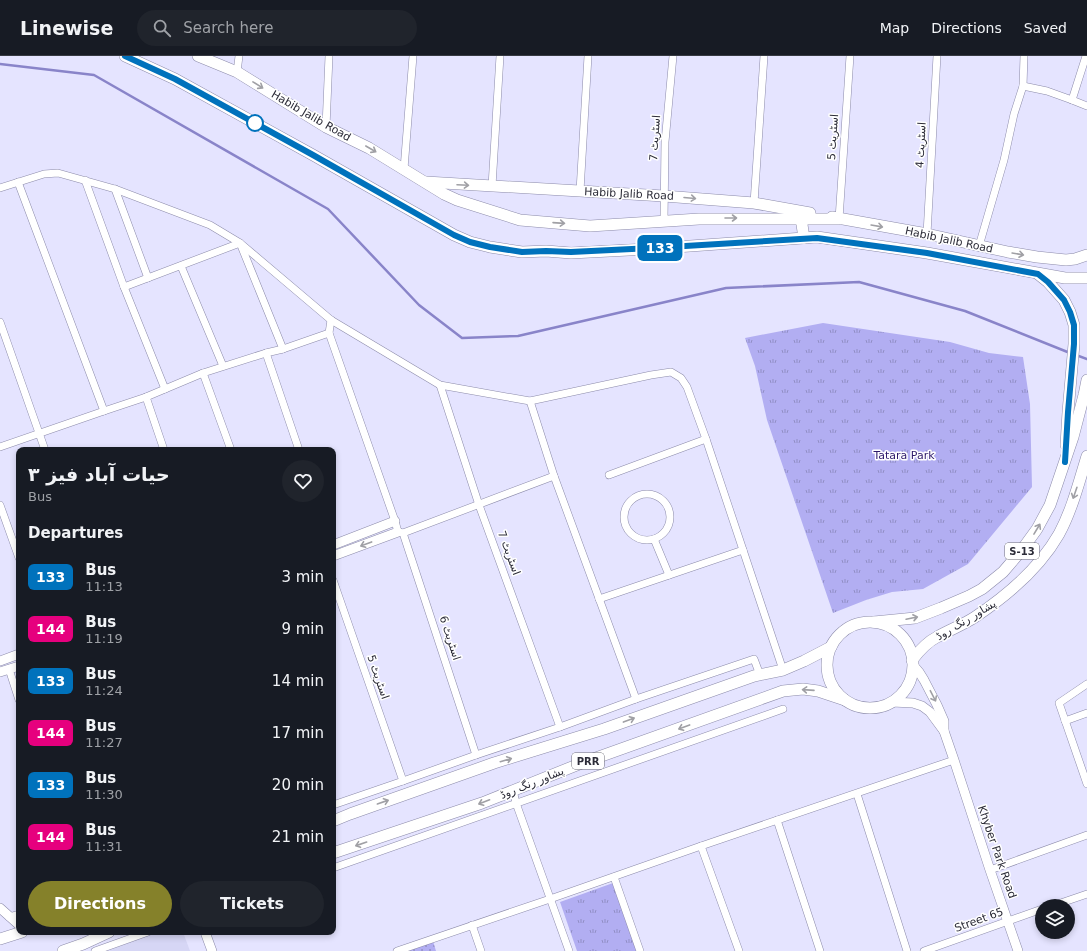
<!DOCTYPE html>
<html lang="en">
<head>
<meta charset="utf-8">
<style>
	:root { --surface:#171b24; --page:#20242c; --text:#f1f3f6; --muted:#9ea1a6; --line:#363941; --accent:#85812a }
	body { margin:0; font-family:"DejaVu Sans",Vazirmatn,sans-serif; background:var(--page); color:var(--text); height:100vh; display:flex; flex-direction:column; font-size:15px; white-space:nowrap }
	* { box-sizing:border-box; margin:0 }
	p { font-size:13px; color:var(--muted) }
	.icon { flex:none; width:22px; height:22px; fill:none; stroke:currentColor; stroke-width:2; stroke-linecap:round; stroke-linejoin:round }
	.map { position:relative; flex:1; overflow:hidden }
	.panel { position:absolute; left:16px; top:391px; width:320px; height:488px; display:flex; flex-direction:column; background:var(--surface); border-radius:8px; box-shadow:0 2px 6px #0003 }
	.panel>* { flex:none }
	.badge { padding:0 8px; border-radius:6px; font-size:14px; line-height:26px }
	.fabs { position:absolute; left:1035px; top:843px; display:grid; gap:8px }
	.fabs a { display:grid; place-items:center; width:40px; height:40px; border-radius:50%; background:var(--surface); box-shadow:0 2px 6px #0003; font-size:20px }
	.map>.badge { position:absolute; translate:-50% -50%; box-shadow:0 0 0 2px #fff }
	h2 { padding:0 12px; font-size:15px; line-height:36px }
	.round { display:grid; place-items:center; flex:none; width:42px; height:42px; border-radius:21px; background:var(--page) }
	.overview { display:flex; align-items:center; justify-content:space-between; height:68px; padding:0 12px }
	h1 { font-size:19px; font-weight:800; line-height:30px }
	.primary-button { display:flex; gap:8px; margin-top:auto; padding:8px 12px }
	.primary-button a { flex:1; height:46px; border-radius:24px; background:var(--accent); color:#fff; font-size:16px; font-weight:800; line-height:46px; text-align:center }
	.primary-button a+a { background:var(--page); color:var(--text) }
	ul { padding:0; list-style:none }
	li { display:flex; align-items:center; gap:12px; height:52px; padding:0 12px }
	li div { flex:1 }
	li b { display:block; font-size:15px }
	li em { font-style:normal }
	li .badge { min-width:44px; font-weight:700; text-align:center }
	header { display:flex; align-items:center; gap:24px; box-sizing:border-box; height:56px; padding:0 20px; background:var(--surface); border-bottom:1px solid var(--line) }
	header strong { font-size:19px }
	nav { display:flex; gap:22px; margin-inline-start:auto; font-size:14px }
	.search { width:280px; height:36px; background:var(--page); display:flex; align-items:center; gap:10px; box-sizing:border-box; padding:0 14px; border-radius:22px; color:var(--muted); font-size:15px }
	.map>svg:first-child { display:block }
	.built { fill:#d6d6f5 }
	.grass { fill:url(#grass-dots) }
	.park { fill:url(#park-tufts) }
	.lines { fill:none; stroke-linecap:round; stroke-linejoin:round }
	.stream { stroke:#8984c9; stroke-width:2.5 }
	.minor-casing { stroke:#8c8baa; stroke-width:8 }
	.tertiary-casing { stroke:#8c8baa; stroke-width:10 }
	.primary-casing { stroke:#8c8baa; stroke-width:12 }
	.trunk-casing { stroke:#8c8baa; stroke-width:12 }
	.minor { stroke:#fff; stroke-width:7 }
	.tertiary { stroke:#fff; stroke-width:9 }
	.primary { stroke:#fff; stroke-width:11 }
	.trunk { stroke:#fff; stroke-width:11 }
	.oneway { stroke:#a0a0a5 }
	.line-casing { stroke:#fff; stroke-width:9 }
	.line { stroke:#0072bc; stroke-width:6 }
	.stop-dot { fill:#fff; stroke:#0072bc; stroke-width:2 }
	.labels { text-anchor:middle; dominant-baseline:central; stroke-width:3; stroke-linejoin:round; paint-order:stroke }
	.shield { fill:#fff; stroke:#6b6b74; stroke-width:1 }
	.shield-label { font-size:10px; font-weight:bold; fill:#2c2c38 }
	.street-label { font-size:11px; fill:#2c2c38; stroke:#fff }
	.park-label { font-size:11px; fill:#2e1a6b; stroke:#fff }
</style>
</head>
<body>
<header>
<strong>Linewise</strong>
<div class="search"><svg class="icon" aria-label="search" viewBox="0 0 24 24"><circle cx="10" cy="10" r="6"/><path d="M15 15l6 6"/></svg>Search here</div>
<nav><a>Map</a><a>Directions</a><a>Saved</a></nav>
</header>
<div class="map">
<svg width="1087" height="895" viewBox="0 0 1087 895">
	<defs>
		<pattern id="grass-dots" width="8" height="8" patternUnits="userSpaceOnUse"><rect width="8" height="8" fill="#b2aef2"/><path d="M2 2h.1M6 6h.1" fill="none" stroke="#918ec5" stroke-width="1.8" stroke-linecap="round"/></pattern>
		<pattern id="park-tufts" width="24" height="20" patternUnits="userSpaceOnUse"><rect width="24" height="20" fill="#b2aef2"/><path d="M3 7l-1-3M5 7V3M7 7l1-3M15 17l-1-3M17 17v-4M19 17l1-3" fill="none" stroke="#918ec5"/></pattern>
	</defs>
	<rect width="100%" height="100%" fill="#e5e4ff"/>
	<polygon class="built" points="156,876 183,876 190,895 108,895"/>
	<polygon class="grass" points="433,885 436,895 406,895"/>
	<g class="park">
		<polygon points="823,267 950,286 989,297 1023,301 1030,348 1032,431 968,508 923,533 892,536 866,544 833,557 767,364 755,310 745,282"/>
		<polygon points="613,827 637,895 577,895 560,846"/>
	</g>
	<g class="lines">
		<g class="stream">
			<polyline points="0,8 94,19 328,153 419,249 462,282 518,280 726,232 859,226 965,255 1070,297"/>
			<polyline points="1076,299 1087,303"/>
		</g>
		<g class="minor-casing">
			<g id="minor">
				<polyline points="237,16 239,0"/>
				<polyline points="1023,30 1047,35 1072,44 1087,50"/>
				<polyline points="1072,44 1086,0"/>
				<polyline points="326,71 329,0"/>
				<polyline points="404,113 413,0"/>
				<polyline points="85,124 124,231 165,333"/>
				<polyline points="18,126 104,355"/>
				<polyline points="492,130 500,0"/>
				<polyline points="0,132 44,118 58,117 115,133 210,169 240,187 331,264 440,329 530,345 651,319 671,316 681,322 687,331 706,383 783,614"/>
				<polyline points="115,133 148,222"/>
				<polyline points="580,135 588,0"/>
				<polyline points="754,147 764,0"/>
				<polyline points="839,163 850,0"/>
				<polyline points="664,165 665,86 673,0"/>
				<polyline points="927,178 937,0"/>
				<polyline points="979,190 1004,104 1014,58 1023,30 1024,0"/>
				<polyline points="181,210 223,310"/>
				<polyline points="124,231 240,187 283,293"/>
				<polyline points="331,264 329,277 395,465 398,476 403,477 476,699"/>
				<polyline points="0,266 45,394"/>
				<polyline points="266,297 299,394"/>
				<polyline points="203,317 231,394"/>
				<polyline points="440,329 479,449 560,671"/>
				<polyline points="146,341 164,394"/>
				<polyline points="530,345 554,420 636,643"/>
				<polyline points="0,391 104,355 146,341 203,317 266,297 283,293 329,277"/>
				<polyline points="609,419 706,383"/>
				<circle cx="647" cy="461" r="23"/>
				<polyline points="0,449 19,502"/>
				<polyline points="403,477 554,420"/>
				<polyline points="654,483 669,519"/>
				<polyline points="333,524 403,725"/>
				<polyline points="599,543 743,494"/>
				<polyline points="9,613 19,644"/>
				<polyline points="1087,628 1059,647 1087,728"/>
				<polyline points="1065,665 1087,657"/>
				<polyline points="513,734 516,747 569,895"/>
				<polyline points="857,738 907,895"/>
				<polyline points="333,749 403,725 476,699 560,671 636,643 754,603 760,619"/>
				<polyline points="777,764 820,895"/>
				<polyline points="701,790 739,895"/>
				<polyline points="333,812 783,653"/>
				<polyline points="990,814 1087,779"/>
				<polyline points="614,821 640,895"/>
				<polyline points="1052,850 1087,838"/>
				<polyline points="9,861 19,858"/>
				<polyline points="472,869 481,895"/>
				<polyline points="95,895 148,876"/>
				<polyline points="397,895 550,843 701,790 954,704"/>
				<polyline points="924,895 1042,853"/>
			</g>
		</g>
		<g class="tertiary-casing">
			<g id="tertiary">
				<polyline points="333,489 395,465"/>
				<polyline points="333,500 398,476"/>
				<polyline points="0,605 19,598"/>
				<polyline points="913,609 919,616 924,624 937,649 944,665 944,675"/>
				<polyline points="0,616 19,610"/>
				<polyline points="892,646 913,647 922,650 930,656 944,675 954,704 990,814 1018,895"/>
				<polyline points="0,852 19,869"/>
				<polyline points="205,876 212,895"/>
			</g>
		</g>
		<g class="primary-casing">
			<g id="primary">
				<polyline points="125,0 175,23 313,99 454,179 470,186 490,191 522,196 546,195 571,197 648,193 817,181 927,197 1065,222 1087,222"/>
				<polyline points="198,0 237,16 326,71 369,92 444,138 457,144 520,164 590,170 699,163 839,163"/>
				<polyline points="426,126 664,140 754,147 810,157"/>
				<polyline points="832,161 927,178 1008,196 1037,201 1066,204 1075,203 1087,199"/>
				<polyline points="801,162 804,182"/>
			</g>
		</g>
		<g class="trunk-casing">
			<g id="trunk">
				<polyline points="1038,218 1048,226 1064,244 1070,256 1074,269 1074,288 1068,356 1066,389"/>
				<polyline points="874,566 915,562 941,552 969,540 982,533 1003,516 1021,495 1037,473 1050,449 1073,381 1084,339 1087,324"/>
				<circle cx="870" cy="609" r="43"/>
				<path d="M912 604C919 595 927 586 937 581 949 574 963 569 975 561 1008 539 1039 513 1059 478 1072 454 1079 426 1087 400"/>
				<polyline points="333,765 350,758 494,707 604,673 754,620 783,614 804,605 831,591"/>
				<polyline points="333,797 482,747 582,707 783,635 803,633 818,635 845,644"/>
				<polyline points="0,883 22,876"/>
				<polyline points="63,895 83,888 109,876"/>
			</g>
		</g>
		<use href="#minor" class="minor"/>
		<use href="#tertiary" class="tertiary"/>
		<use href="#primary" class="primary"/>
		<use href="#trunk" class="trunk"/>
	</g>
	<defs><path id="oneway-shaft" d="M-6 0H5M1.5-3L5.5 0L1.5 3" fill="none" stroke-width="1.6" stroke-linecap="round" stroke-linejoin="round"/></defs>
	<g class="oneway">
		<use href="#oneway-shaft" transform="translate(258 29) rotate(32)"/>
		<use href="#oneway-shaft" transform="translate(371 93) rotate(30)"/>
		<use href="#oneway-shaft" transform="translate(463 129) rotate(3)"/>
		<use href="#oneway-shaft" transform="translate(690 142) rotate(5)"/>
		<use href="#oneway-shaft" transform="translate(731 162)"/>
		<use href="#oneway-shaft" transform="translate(559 167) rotate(4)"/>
		<use href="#oneway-shaft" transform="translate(877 170) rotate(10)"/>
		<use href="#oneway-shaft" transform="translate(1018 198) rotate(10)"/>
		<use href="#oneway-shaft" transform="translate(1075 437) rotate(109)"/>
		<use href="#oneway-shaft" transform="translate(1037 473) rotate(-59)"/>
		<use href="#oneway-shaft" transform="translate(366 488) rotate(160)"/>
		<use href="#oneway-shaft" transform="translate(912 562) rotate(-12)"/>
		<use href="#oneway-shaft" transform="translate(808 634) rotate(-176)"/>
		<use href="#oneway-shaft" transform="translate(933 640) rotate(63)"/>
		<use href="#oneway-shaft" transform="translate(629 664) rotate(-20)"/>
		<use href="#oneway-shaft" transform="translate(684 671) rotate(160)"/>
		<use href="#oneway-shaft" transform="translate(506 704) rotate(-16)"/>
		<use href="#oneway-shaft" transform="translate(383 746) rotate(-19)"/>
		<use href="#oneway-shaft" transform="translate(484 746) rotate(159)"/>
		<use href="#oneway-shaft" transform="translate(361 788) rotate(161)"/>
	</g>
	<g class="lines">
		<g class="line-casing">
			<polyline id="line" points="125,0 175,23 313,99 454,179 470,186 490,191 522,196 546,195 571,196 652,192 817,182 927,197 1038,218 1048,226 1064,244 1070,256 1074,269 1074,288 1068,356 1065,406"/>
		</g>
		<use href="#line" class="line"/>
	</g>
	<circle class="stop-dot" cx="255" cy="67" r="8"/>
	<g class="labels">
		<g class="shield">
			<rect x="1005" y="487" width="34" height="16" rx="3"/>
			<rect x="572" y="697" width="32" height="16" rx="3"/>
		</g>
		<g class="shield-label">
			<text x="1022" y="495">S-13</text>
			<text x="588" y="705">PRR</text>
		</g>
		<g class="street-label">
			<text transform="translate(311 60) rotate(30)">Habib Jalib Road</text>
			<text transform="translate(833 81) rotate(-86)">اسٹریٹ 5</text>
			<text transform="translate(655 82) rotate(-86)">اسٹریٹ 7</text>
			<text transform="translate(921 89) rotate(-87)">اسٹریٹ 4</text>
			<text transform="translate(629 138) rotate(3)">Habib Jalib Road</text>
			<text transform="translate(949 184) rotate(12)">Habib Jalib Road</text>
			<text transform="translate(509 497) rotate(70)">اسٹریٹ 7</text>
			<text transform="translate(966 564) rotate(-31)">پشاور رنگ روڈ</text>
			<text transform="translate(450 582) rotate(72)">اسٹریٹ 6</text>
			<text transform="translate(378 621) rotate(71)">اسٹریٹ 5</text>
			<text transform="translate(532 727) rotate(-22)">پشاور رنگ روڈ</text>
			<text transform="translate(997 796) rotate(71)">Khyber Park Road</text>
			<text transform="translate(979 864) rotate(-20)">Street 65</text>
		</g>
		<g class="park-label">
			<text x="904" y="399">Tatara Park</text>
		</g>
	</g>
</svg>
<div class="fabs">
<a><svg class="icon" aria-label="layers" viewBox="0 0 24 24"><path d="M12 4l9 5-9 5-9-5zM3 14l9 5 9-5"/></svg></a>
</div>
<b class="badge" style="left:660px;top:192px;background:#0072bc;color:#fff">133</b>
<section class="panel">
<div class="overview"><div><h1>حیات آباد فیز ۳</h1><p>Bus</p></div><a class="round"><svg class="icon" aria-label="heart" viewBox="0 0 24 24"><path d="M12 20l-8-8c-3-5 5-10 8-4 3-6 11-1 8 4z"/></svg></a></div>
<h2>Departures</h2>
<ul>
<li><span class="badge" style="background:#0072bc;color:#fff">133</span><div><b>Bus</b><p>11:13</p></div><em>3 min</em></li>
<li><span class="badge" style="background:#e6007e;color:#fff">144</span><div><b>Bus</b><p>11:19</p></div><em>9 min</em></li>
<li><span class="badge" style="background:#0072bc;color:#fff">133</span><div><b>Bus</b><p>11:24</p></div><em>14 min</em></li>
<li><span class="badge" style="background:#e6007e;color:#fff">144</span><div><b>Bus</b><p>11:27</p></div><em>17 min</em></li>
<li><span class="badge" style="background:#0072bc;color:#fff">133</span><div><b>Bus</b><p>11:30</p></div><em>20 min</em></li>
<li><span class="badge" style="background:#e6007e;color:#fff">144</span><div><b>Bus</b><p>11:31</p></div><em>21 min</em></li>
</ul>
<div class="primary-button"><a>Directions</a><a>Tickets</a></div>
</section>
</div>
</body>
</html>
